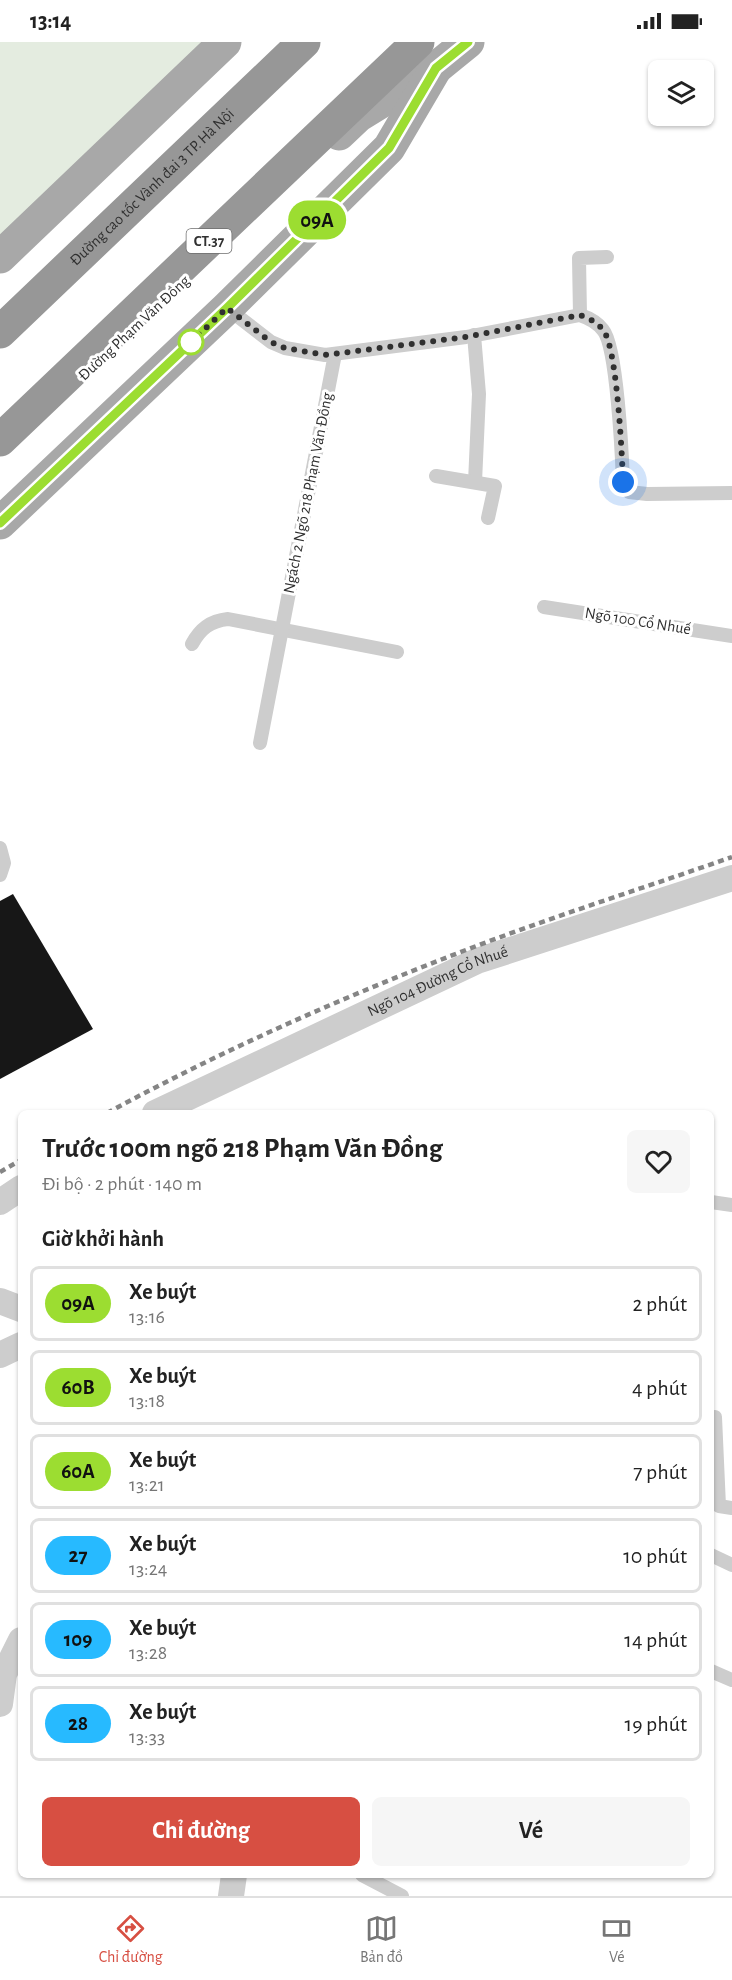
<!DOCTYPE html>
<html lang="vi">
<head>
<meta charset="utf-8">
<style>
	:root { --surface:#fff; --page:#f6f6f6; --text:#222; --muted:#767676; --line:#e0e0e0; --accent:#d74f42 }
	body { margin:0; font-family:"Alegreya Sans",sans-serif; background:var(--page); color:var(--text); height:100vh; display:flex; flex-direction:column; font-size:22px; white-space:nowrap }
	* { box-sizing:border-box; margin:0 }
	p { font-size:20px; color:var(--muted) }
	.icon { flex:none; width:33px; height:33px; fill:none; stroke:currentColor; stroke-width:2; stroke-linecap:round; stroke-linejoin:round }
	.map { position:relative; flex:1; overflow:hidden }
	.panel { position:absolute; left:18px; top:1068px; width:696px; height:768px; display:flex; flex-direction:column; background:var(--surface); border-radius:9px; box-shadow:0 2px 4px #0004 }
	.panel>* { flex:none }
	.badge { padding:0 12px; border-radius:20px; font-size:21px; line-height:39px }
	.tools { position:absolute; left:648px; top:18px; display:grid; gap:12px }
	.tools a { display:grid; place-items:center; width:66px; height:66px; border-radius:9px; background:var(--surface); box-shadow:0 2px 4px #0004; font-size:30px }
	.you { position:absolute; width:30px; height:30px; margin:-15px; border:4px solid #fff; border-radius:50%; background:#1a73e8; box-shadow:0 0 0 9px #1a73e833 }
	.map>.badge { position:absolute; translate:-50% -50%; box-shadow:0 0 0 3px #fff }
	h2 { padding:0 24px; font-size:22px; line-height:54px }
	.round { display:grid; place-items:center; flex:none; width:63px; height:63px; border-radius:9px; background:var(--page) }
	.head { display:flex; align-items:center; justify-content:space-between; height:102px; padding:0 24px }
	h1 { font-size:28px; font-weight:700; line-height:45px }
	.button { display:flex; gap:12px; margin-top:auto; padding:12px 24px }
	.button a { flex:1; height:69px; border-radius:9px; background:var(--accent); color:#fff; font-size:24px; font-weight:700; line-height:69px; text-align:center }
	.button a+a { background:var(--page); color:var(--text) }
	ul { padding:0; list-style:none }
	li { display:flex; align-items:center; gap:18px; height:75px; margin:0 12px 9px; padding:0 12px; border:3px solid var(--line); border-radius:9px }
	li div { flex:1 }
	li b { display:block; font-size:22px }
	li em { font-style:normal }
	li .badge { min-width:66px; font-weight:700; text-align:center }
	.status { display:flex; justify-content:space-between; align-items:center; height:42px; padding:0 30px; background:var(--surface); direction:ltr }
	.status svg { height:16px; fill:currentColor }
	.dock { display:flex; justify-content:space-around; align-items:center; height:84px; border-top:2px solid var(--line); background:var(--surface); font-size:16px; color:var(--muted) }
	.dock a { display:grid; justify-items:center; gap:3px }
	.dock .selected { color:var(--accent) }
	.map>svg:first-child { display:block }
	.green { fill:#e4ece0 }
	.building { fill:#171717 }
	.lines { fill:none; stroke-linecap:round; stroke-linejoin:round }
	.service { stroke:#cdcdcd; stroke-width:14 }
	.minor { stroke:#cdcdcd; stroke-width:26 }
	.primary { stroke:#a8a8a8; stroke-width:33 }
	.motorway { stroke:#979797; stroke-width:33 }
	.rail { stroke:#858585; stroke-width:4.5; stroke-dasharray:6 4.5; stroke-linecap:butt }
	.line-casing { stroke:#fff; stroke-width:14 }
	.line { stroke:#9cdd31; stroke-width:9 }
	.walk { stroke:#303030; stroke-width:6; stroke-dasharray:0 10.8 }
	.stop-dot { fill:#fff; stroke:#9cdd31; stroke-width:3 }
	.labels { text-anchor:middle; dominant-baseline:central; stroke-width:6; stroke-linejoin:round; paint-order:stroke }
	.shield { fill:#fff; stroke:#6e6e6e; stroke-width:1.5 }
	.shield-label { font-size:15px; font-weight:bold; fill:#303030 }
	.street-label { font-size:16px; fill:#303030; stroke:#fff }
</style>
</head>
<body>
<div class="status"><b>13:14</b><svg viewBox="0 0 49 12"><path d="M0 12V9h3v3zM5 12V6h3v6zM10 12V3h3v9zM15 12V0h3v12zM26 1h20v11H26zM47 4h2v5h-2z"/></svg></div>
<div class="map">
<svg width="732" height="1854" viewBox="0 0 732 1854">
	<rect width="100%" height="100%" fill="#fff"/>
	<polygon class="green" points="0,0 206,0 0,198"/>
	<polygon class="building" points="13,852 93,987 0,1037 0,859"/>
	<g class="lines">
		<g class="service">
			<path d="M227 266 271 300 285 306 325 313 466 295 580 273C589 276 597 280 603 288 617 304 622 414 623 440L629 450 647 452 732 451"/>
			<polyline points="580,273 579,216 607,215"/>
			<polyline points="474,293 479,352 475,440"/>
			<polyline points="436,434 495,444 488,476"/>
			<polyline points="544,565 732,594"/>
			<path d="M192 602C200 587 210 579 228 577L397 610"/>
			<polyline points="260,701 335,312"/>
			<polyline points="0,806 4,821 0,833"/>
			<polyline points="711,1160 732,1163"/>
			<polyline points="715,1375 719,1464 732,1466"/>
			<polyline points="711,1513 732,1523"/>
			<polyline points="711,1629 732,1638"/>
			<polyline points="362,1833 402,1854"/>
		</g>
		<g class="minor">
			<path id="s1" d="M155 1071 477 919 732 836"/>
			<polyline points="0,1160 21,1146"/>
			<polyline points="0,1259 21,1267"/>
			<polyline points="0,1313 21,1303"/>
			<polyline points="0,1662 4,1632 21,1598"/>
			<polyline points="231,1854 234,1833"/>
		</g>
		<g class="primary">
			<polyline points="339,92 358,74 436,26 468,0"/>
			<polyline points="0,215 225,0"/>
			<polyline points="0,481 227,266 389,106 436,26"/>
		</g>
		<g class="motorway">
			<path id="s2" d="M0 290 304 0"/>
			<polyline points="0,398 418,0"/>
		</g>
		<g class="rail">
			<path d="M107 1071C223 1008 343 955 466 908 554 874 644 846 732 815"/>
			<polyline points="0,1130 21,1118"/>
		</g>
	</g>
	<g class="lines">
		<g class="line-casing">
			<polyline id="line" points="0,481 227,266 389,106 436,26 468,0"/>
		</g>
		<use href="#line" class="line"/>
		<path class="walk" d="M191 300 227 266 271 300 285 306 325 313 466 295 580 273C588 276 597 280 603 288 617 304 622 413 623 440"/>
	</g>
	<circle class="stop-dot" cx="191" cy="300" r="12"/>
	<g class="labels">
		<rect class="shield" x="186.5" y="187" width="45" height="24" rx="4.5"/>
		<g class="shield-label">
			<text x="209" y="199">CT.37</text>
		</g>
		<g class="street-label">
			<text stroke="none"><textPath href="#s2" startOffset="210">Đường cao tốc Vành đai 3 TP. Hà Nội</textPath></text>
			<text transform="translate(134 286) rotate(-43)">Đường Phạm Văn Đồng</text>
			<text transform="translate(308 451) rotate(-79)">Ngách 2 Ngõ 218 Phạm Văn Đồng</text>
			<text transform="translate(638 579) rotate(9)">Ngõ 100 Cổ Nhuế</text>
			<text stroke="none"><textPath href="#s1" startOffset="312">Ngõ 104 Đường Cổ Nhuế</textPath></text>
		</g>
	</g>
</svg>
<div class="tools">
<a><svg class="icon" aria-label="layers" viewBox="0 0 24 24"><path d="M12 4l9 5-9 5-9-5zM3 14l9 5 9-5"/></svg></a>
</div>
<div class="you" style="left:623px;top:440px"></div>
<b class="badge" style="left:317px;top:178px;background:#9cdd31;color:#111">09A</b>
<section class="panel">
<div class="head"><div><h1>Trước 100m ngõ 218 Phạm Văn Đồng</h1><p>Đi bộ · 2 phút · 140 m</p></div><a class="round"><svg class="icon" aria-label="heart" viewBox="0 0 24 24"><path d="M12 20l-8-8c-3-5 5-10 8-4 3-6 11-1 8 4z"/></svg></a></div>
<h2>Giờ khởi hành</h2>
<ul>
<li><span class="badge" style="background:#9cdd31;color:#111">09A</span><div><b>Xe buýt</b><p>13:16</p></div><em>2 phút</em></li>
<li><span class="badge" style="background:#9cdd31;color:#111">60B</span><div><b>Xe buýt</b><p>13:18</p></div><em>4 phút</em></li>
<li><span class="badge" style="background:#9cdd31;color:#111">60A</span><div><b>Xe buýt</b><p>13:21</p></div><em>7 phút</em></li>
<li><span class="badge" style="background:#27baff;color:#111">27</span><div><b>Xe buýt</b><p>13:24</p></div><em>10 phút</em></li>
<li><span class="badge" style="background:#27baff;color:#111">109</span><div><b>Xe buýt</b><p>13:28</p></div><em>14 phút</em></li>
<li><span class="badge" style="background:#27baff;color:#111">28</span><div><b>Xe buýt</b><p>13:33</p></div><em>19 phút</em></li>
</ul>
<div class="button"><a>Chỉ đường</a><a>Vé</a></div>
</section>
</div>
<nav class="dock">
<a class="selected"><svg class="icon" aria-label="directions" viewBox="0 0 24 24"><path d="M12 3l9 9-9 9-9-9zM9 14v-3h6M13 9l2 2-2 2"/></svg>Chỉ đường</a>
<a><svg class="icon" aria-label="map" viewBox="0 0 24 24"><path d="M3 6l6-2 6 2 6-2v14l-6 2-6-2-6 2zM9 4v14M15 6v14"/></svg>Bản đồ</a>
<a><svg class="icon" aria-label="tickets" viewBox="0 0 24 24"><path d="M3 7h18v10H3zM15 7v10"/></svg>Vé</a>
</nav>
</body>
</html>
